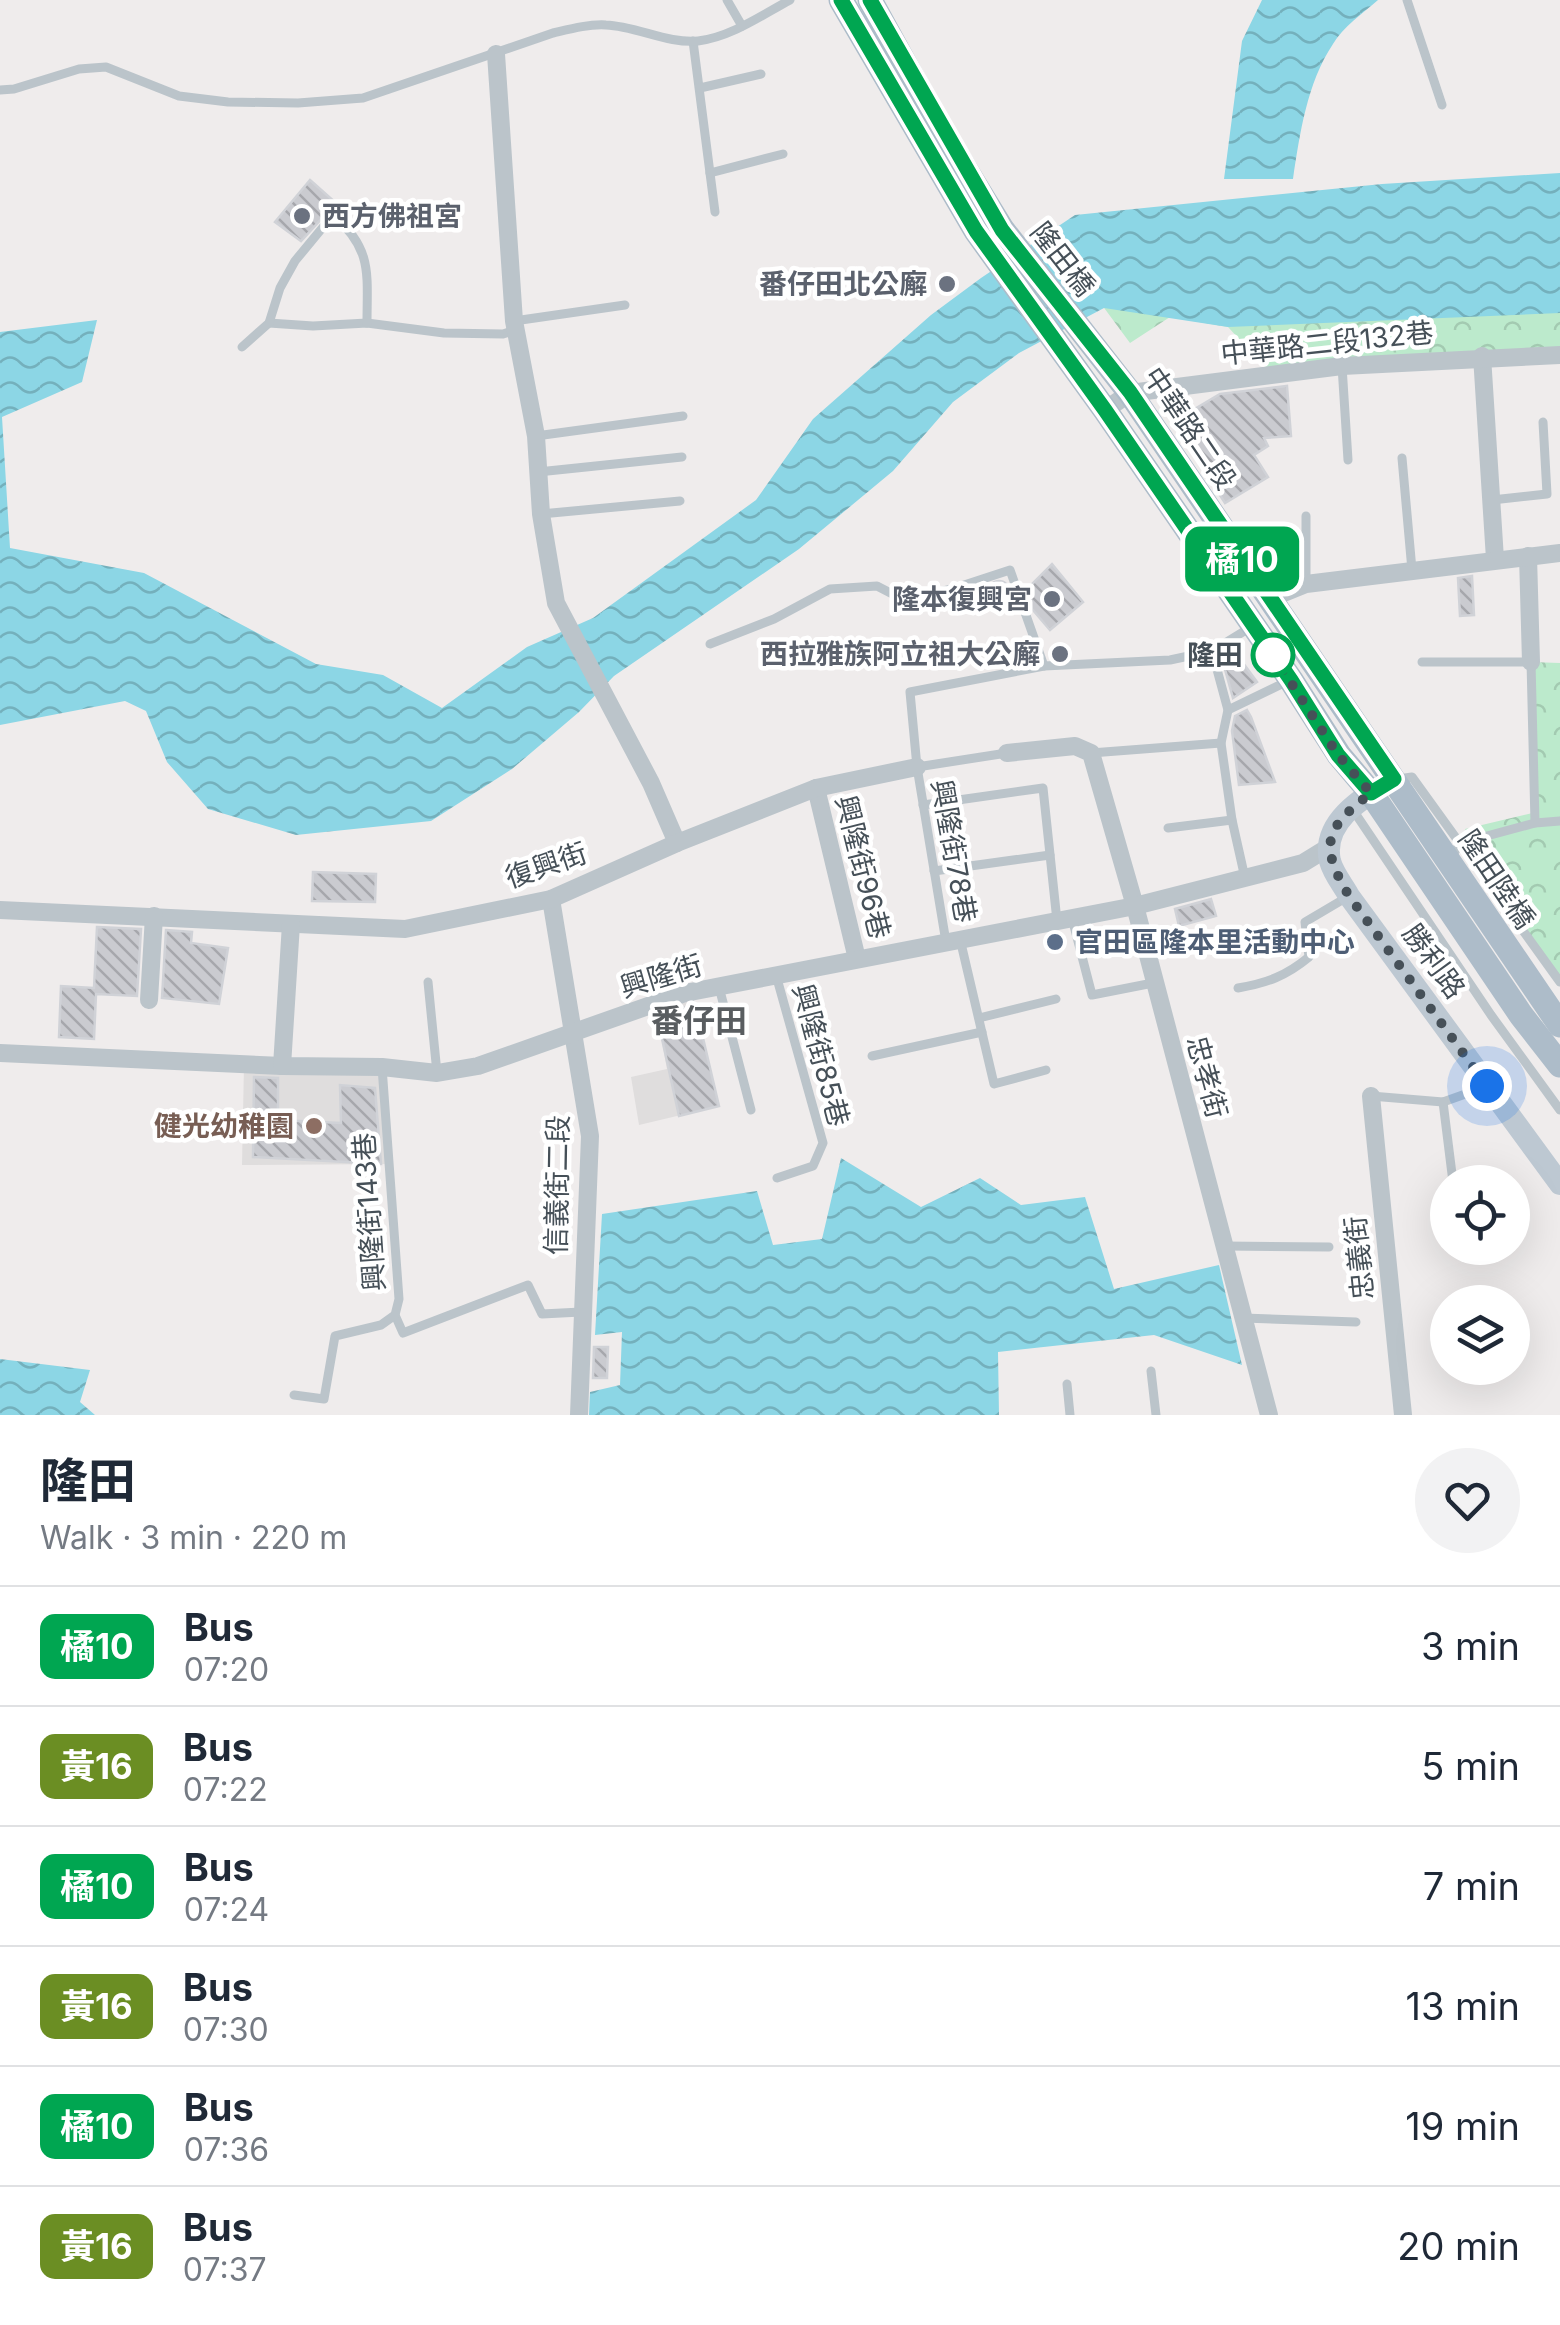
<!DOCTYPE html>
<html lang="en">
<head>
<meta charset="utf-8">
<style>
	:root { --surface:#fff; --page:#f2f2f3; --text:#1f2937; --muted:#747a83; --line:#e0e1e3 }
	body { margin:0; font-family:Inter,"Noto Sans TC",sans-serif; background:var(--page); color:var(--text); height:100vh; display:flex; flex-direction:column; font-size:38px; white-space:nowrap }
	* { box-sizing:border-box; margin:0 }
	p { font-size:32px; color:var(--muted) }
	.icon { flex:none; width:55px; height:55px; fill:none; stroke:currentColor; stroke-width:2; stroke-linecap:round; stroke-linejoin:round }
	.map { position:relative; height:1415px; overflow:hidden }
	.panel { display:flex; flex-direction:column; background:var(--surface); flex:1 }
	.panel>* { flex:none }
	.badge { padding:0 20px; border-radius:15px; font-size:35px; line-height:65px }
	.buttons { position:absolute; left:1430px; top:1165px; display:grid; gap:20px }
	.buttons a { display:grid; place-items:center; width:100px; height:100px; border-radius:50%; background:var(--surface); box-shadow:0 10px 40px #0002; font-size:50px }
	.you { position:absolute; width:50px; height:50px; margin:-25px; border:8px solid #fff; border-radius:50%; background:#1a73e8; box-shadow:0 0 0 15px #1a73e833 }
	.map>.badge { position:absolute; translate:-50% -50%; box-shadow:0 0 0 5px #fff }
	.round { display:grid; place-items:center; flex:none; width:105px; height:105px; border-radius:52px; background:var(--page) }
	.head { display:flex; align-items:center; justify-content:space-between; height:170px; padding:0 40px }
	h1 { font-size:48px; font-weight:700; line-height:75px }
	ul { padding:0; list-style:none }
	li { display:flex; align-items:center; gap:30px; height:120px; padding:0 40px; border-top:2px solid var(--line) }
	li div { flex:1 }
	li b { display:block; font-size:38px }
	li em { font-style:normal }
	li .badge { min-width:110px; font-weight:700; text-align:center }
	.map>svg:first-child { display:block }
	.education { fill:#dfdddd }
	.forest { fill:url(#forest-crowns) }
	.water { fill:url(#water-waves) }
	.building { fill:url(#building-back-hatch); stroke:#d0d2d7; stroke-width:2.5 }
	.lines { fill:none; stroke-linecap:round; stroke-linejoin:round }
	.lane { stroke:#bbc4ca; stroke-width:9 }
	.street { stroke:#bbc4ca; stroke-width:18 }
	.secondary { stroke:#bdc8d2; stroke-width:22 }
	.primary { stroke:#adbcc9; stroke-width:25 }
	.line-casing { stroke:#fff; stroke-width:22 }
	.line { stroke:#00a651; stroke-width:15 }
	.walk { stroke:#465058; stroke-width:10; stroke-dasharray:0 18 }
	.worship-dot { fill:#6b7280; stroke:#fff; stroke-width:4 }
	.stop-dot { fill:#fff; stroke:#00a651; stroke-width:5 }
	.service-dot { fill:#5c6f8a; stroke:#fff; stroke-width:4 }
	.education-dot { fill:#8d6e63; stroke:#fff; stroke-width:4 }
	.labels { text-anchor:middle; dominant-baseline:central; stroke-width:9; stroke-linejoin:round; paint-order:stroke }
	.worship-label { font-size:28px; font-weight:bold; fill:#5b616d; stroke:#fff; text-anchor:end }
	.street-label { font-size:28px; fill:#465058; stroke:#fff }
	.stop-label { font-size:28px; font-weight:bold; fill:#465058; stroke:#fff; text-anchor:end }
	.service-label { font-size:28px; font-weight:bold; fill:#4e5e75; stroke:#fff; text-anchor:start }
	.education-label { font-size:28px; font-weight:bold; fill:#785e54; stroke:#fff; text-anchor:end }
	.quarter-label { font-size:32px; font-weight:bold; fill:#595d60; stroke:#fff }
</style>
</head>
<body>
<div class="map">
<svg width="1560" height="1415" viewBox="0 0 1560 1415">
	<defs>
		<pattern id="forest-crowns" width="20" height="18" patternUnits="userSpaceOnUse" patternTransform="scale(2.5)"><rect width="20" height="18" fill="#bceacc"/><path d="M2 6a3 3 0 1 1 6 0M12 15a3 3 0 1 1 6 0" fill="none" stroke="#a3cab1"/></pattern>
		<pattern id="water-waves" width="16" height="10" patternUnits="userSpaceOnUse" patternTransform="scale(2.5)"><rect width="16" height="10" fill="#8cd6e5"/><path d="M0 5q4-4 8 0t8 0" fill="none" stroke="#74b0bc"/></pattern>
		<pattern id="building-back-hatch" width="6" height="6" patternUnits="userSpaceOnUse" patternTransform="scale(2.5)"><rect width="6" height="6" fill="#cacbd0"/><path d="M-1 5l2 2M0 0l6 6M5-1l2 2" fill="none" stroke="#a6a7ac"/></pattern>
	</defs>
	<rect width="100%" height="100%" fill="#efecec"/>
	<g class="education">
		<polygon points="694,1000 719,1106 639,1125 631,1077 667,1069 656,1010"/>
		<polygon points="244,1064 382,1067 389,1164 242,1165"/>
	</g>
	<g class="forest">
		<polygon points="1075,215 1560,218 1560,355 1265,367 1228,327 1170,317 1130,343 1068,259"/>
		<polygon points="1531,662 1560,663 1560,976 1538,953 1465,829 1537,812"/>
	</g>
	<g class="water">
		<path d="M1262 0H1378C1363 13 1343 27 1333 44 1307 83 1300 133 1293 179H1224L1242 41Z"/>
		<polygon points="1560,173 1560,313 1228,327 1104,308 1019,353 953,402 893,471 799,549 614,676 579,712 512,769 431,821 296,835 208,809 167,762 146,711 125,701 0,725 0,332 97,320 82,382 2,417 10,548 144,573 316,664 383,675 442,708 527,647 593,618 756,500 813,419 931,315 981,278 1075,215 1382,184"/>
		<polygon points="841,1158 921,1207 980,1178 1021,1205 1085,1197 1114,1289 1219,1265 1242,1365 1154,1335 998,1352 999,1415 589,1415 590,1392 620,1385 622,1332 595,1335 602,1214 757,1191 773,1245 822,1239"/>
		<polygon points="0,1359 90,1370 80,1402 95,1415 0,1415"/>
	</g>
	<g class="building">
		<polygon points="310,180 336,203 301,241 275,222"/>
		<polygon points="1287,386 1291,436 1264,438 1268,446 1254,455 1268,477 1225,503 1173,422 1220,394"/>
		<polygon points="1052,564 1083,602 1050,630 1032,609 1026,590"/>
		<polygon points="1472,576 1474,615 1460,616 1458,578"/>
		<circle cx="999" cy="591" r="10"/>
		<polygon points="1232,648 1257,682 1233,698 1221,655"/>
		<polygon points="1247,710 1251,717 1275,782 1239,785 1232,731 1235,716"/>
		<polygon points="313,872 376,874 375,902 312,901"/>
		<polygon points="1211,899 1216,916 1179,926 1175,909"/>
		<polygon points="97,927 141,929 137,996 96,994 94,1039 59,1037 61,986 94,988"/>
		<polygon points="166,930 192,932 191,943 228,948 219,1004 162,998"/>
		<polygon points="695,1004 719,1106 679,1116 657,1016"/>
		<polygon points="254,1077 278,1078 278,1120 341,1123 340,1085 375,1088 381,1164 253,1157"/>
		<polygon points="594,1347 608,1347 607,1378 593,1378"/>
	</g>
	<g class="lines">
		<g class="lane">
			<polyline points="727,0 742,26"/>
			<polyline points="1407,0 1442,105"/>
			<polyline points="693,41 715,212"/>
			<polyline points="700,88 761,74"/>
			<path d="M0 90 14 89 79 69 106 67 179 96 228 102 298 103 363 98 553 33C570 29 588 24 606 25 636 26 668 44 698 41 731 37 762 15 790 0"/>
			<polyline points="710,173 783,154"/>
			<polyline points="514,321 625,305"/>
			<polyline points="269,323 313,326 367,323 444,333 503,334 515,330"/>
			<path d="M242 347 269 323 280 288 295 261 333 215C373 249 367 274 367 323"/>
			<polyline points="1342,366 1348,460"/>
			<polyline points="536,436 683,416"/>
			<polyline points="1402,458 1412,570"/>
			<polyline points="538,472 682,457"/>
			<polyline points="1492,500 1547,494 1543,422"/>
			<polyline points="541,514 680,501"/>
			<polyline points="1306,584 1306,516"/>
			<polyline points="710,644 774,619 830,589 877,586 904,600 952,589 1010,570 1044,666"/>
			<polyline points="1422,662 1531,662 1535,823"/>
			<polyline points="1228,710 1288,681"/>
			<polyline points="1091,753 1221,743"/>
			<polyline points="917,767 1007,753"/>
			<polyline points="1398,779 1412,777 1560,982"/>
			<polyline points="923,805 1043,788 1057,921"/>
			<polyline points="1353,810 1491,1015 1560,1110"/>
			<polyline points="1168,828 1232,820"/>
			<polyline points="1450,858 1461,843 1535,823 1560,821"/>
			<polyline points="934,871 1050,855"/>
			<polyline points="1245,878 1232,820 1221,743 1228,710 1212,651 1251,627"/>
			<polyline points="1072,918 1092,995 1153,983"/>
			<polyline points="960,939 994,1084 1046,1070"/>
			<polyline points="946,942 917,767 910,692 1044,666 1170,660 1212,651"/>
			<polyline points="776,975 823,1143 813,1166 777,1178"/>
			<polyline points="428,982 437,1073"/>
			<polyline points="719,987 751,1110"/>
			<path d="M1238 988C1267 983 1286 976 1309 957L1305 922 1349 896"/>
			<polyline points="979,1018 1056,999"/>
			<polyline points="872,1056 982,1032"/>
			<polyline points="1371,1096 1443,1102 1485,1087"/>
			<polyline points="1443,1102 1453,1182"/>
			<polyline points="1224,1246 1329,1247"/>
			<polyline points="395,1315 403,1333 528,1285 542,1314 581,1312"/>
			<polyline points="1243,1318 1356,1322"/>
			<polyline points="1151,1371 1156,1415"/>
			<polyline points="1067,1384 1070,1415"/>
			<polyline points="294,1395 324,1399 335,1336 381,1325 395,1315 399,1299 382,1067"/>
		</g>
		<g class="street">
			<polyline points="496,54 514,321 536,436 541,514 556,603 651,783 677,843"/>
			<polyline points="1482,356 1495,559"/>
			<polyline points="1105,410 1130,393 1342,366 1560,355"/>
			<polyline points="1528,556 1531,662"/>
			<polyline points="1269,599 1306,584 1560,553"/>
			<polyline points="1007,753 1075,746 1091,753 1135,906 1269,1415"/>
			<polyline points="816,788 857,959"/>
			<polyline points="551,899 590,1136 579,1415"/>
			<polyline points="0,910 405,929 551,899 677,843 816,788 917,767"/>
			<polyline points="149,1000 154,916"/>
			<polyline points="0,1053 282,1066 382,1067 437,1073 478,1066 685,993 1135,906 1303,863 1329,847"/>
			<polyline points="282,1066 291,924"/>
			<polyline points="1371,1096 1403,1415"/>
		</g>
		<path class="secondary" d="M1394 779C1366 796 1321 820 1330 861 1333 873 1343 885 1349 896L1560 1184"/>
		<g class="primary">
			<polyline points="841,0 976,231 1105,410 1291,680 1339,755 1371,793 1521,1015 1560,1065"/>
			<polyline points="870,0 940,128 1002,229 1130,393 1560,1025"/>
		</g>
	</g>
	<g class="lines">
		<g class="line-casing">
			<polyline id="line" points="841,0 976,231 1105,410 1291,680 1338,755 1371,793 1394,779 1130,392 1002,230 870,0"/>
		</g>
		<use href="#line" class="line"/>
		<path class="walk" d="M1273 655 1338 755 1371 793C1324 829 1319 845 1349 896L1487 1086"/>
	</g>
	<g class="worship-dot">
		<circle cx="302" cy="216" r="10"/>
		<circle cx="947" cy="284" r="10"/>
		<circle cx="1052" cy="599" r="10"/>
		<circle cx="1060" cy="654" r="10"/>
	</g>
	<circle class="stop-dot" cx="1273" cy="655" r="20"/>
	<circle class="service-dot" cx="1055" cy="942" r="10"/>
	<circle class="education-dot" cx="314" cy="1126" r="10"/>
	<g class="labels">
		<g class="worship-label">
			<text x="322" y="216" text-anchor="start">西方佛祖宮</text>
			<text x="927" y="284">番仔田北公廨</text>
			<text x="1032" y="599">隆本復興宮</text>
			<text x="1040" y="654">西拉雅族阿立祖大公廨</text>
		</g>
		<g class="street-label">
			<text transform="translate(1063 259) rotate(52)">隆田橋</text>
			<text transform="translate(1327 343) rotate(-6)">中華路二段132巷</text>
			<text transform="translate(1190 428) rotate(56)">中華路二段</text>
			<text transform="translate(954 851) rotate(80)">興隆街78巷</text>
			<text transform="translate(546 865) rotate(-19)">復興街</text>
			<text transform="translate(863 867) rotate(76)">興隆街96巷</text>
			<text transform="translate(1497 879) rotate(56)">隆田陸橋</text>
			<text transform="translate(1434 961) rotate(54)">勝利路</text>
			<text transform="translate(661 976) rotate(-17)">興隆街</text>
			<text transform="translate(821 1055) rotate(75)">興隆街85巷</text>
			<text transform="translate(1207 1077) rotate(75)">忠孝街</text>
			<text transform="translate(557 1185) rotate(-89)">信義街二段</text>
			<text transform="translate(369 1212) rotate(-94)">興隆街143巷</text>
			<text transform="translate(1359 1258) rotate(-96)">忠義街</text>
		</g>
		<g class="stop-label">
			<text x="1243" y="655">隆田</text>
		</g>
		<g class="service-label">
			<text x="1075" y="942">官田區隆本里活動中心</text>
		</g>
		<g class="education-label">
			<text x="294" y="1126">健光幼稚園</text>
		</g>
		<g class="quarter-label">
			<text x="699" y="1020">番仔田</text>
		</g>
	</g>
</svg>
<div class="buttons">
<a><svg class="icon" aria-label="locate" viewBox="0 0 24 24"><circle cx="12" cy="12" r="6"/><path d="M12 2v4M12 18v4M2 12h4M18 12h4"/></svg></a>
<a><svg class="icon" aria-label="layers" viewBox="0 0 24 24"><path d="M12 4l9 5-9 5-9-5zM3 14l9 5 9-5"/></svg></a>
</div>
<div class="you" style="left:1487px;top:1086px"></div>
<b class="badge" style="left:1242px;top:559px;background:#00a651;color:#fff">橘10</b>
</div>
<section class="panel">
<div class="head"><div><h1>隆田</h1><p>Walk · 3 min · 220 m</p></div><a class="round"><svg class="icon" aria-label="heart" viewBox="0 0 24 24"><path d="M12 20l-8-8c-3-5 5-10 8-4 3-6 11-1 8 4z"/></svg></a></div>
<ul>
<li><span class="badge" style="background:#00a651;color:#fff">橘10</span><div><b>Bus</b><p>07:20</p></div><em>3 min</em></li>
<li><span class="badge" style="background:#6b8e23;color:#fff">黃16</span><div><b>Bus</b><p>07:22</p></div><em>5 min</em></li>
<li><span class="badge" style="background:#00a651;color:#fff">橘10</span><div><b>Bus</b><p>07:24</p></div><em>7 min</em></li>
<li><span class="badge" style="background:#6b8e23;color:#fff">黃16</span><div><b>Bus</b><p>07:30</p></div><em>13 min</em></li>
<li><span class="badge" style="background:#00a651;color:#fff">橘10</span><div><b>Bus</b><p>07:36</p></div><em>19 min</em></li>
<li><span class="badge" style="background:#6b8e23;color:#fff">黃16</span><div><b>Bus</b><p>07:37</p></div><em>20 min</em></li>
</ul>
</section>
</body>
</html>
